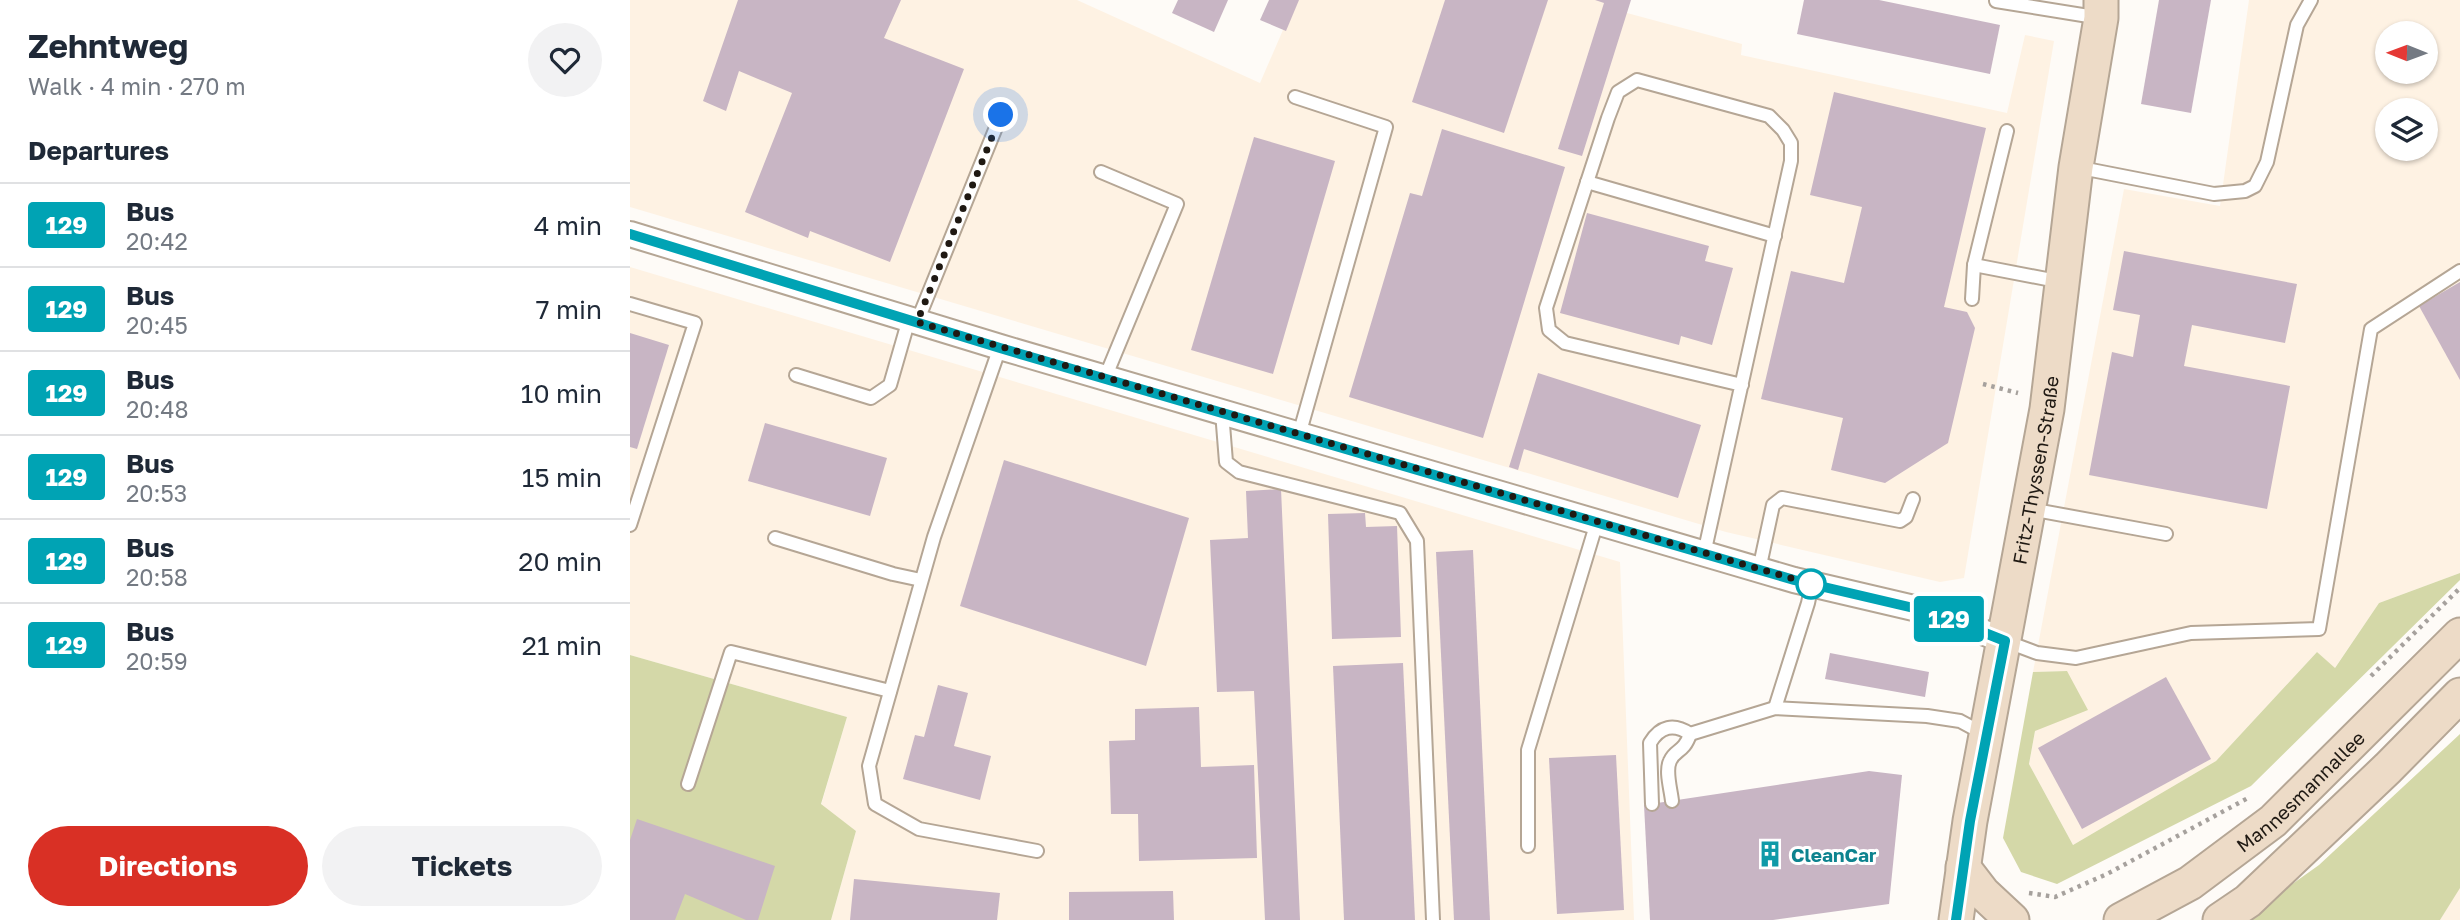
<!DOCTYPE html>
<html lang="en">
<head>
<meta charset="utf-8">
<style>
	:root { --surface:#fff; --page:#f2f2f3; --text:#1f2937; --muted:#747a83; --line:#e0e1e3; --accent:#d93025 }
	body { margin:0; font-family:"Golos Text",sans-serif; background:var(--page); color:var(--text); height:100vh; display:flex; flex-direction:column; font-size:26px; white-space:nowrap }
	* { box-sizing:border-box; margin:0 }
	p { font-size:23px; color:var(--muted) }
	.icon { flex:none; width:38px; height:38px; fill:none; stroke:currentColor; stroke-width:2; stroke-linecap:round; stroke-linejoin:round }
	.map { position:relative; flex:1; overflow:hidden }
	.sheet { display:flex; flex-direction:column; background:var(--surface); width:630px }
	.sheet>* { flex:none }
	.badge { padding:0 14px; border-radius:5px; font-size:24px; line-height:46px }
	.needle { width:46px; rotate:271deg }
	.buttons { position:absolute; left:1745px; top:21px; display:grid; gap:14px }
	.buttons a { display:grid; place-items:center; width:63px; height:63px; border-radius:50%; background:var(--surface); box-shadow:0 2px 5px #0004; font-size:35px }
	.you { position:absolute; width:35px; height:35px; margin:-18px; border:5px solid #fff; border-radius:50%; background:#1a73e8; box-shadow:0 0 0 10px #1a73e833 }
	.map>.badge { position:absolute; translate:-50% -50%; box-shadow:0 0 0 4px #fff }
	h2 { padding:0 28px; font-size:26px; line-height:63px }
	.round { display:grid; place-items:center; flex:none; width:74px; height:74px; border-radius:37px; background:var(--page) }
	.summary { display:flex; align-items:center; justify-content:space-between; height:119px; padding:0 28px }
	h1 { font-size:33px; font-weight:700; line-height:52px }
	.cta { display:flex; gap:14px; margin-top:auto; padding:14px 28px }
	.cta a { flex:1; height:80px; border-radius:42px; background:var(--accent); color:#fff; font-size:28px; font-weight:700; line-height:80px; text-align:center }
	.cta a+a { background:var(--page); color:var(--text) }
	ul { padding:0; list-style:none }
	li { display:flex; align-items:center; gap:21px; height:84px; padding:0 28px; border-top:2px solid var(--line) }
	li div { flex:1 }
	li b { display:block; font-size:26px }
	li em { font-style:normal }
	li .badge { min-width:77px; font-weight:700; text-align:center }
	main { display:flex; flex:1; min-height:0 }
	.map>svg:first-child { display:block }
	.built { fill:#fef2e3; fill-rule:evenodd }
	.green { fill:#d4d8a8 }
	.building { fill:#c8b5c4 }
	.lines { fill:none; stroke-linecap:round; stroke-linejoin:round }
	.lane-casing { stroke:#b5a695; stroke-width:16 }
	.street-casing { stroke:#b5a695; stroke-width:28 }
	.secondary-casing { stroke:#b5a695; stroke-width:37 }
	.path { stroke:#a6a19d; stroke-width:4.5; stroke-dasharray:3.5 5; stroke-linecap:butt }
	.lane { stroke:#fff; stroke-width:12 }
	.street { stroke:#fff; stroke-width:24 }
	.secondary { stroke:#eddbc7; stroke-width:33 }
	.line-casing { stroke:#fff; stroke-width:16 }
	.line { stroke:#00a3b4; stroke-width:10 }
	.walk { stroke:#1f1913; stroke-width:7; stroke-dasharray:0 12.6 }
	.stop-dot { fill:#fff; stroke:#00a3b4; stroke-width:3.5 }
	.labels { text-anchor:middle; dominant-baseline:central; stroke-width:6; stroke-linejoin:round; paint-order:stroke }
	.street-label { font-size:19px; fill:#1f1913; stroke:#fff }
	.culture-label { font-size:19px; font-weight:bold; fill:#0d838f; stroke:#fff; text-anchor:start }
</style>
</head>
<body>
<main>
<section class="sheet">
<div class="summary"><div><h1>Zehntweg</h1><p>Walk · 4 min · 270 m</p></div><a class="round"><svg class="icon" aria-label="heart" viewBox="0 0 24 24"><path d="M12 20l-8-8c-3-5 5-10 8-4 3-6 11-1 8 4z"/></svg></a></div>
<h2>Departures</h2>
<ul>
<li><span class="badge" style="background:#00a3b4;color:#fff">129</span><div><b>Bus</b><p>20:42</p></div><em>4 min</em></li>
<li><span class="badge" style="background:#00a3b4;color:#fff">129</span><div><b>Bus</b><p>20:45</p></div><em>7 min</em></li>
<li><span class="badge" style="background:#00a3b4;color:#fff">129</span><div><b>Bus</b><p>20:48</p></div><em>10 min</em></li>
<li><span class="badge" style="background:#00a3b4;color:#fff">129</span><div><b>Bus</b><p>20:53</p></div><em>15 min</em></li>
<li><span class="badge" style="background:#00a3b4;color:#fff">129</span><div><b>Bus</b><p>20:58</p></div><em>20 min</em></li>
<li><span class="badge" style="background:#00a3b4;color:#fff">129</span><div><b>Bus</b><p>20:59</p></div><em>21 min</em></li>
</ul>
<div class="cta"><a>Directions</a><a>Tickets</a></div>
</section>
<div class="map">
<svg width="1830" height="920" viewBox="0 0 1830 920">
	<rect width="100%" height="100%" fill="#fefbf7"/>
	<g class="built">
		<polygon points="0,0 447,0 630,83 666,0 1000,0 997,13 1112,44 1111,55 1377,113 1395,35 1424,41 1334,578 1310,582 1096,532 0,207"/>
		<path d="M1619 0H1830V573L1749 603 1704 669 1687 652 1586 761 1443 845 1399 764 1405 731 1437 671 1403 672 1494 189 1590 206ZM1757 33H1796V72H1757ZM1757 110H1796V149H1757Z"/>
		<polygon points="0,267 990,562 1004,920 201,920 226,831 191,805 217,717 0,655"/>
		<polygon points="1830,883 1830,920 1810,920 1827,890"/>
	</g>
	<g class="green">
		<polygon points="1830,573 1830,580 1621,786 1427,884 1391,872 1373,838 1403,672 1437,671 1458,710 1405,731 1399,764 1443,845 1586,761 1687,652 1705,668 1749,603"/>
		<polygon points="0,655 217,717 191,804 226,831 201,920 0,920"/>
		<polygon points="1830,734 1830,888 1810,920 1612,920 1689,865"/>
	</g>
	<g class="building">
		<polygon points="108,0 271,0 254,38 334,69 260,262 180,231 178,238 115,212 162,93 109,71 96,111 73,101"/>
		<polygon points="548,0 598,0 584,32 542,13"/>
		<polygon points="639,0 669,0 656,31 630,20"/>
		<polygon points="815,0 918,0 874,133 782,102"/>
		<polygon points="965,0 1001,0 952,156 928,149 974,3"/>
		<polygon points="1174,0 1249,0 1370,25 1360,74 1167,34"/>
		<polygon points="1529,0 1581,0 1561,113 1511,104"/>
		<polygon points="1204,92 1356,128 1314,307 1337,312 1345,328 1318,443 1255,483 1201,470 1213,418 1131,399 1161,271 1214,283 1232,207 1180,195"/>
		<polygon points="812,129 935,167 853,438 719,397 780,193 792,196"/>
		<polygon points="624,137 705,161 643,374 561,350"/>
		<polygon points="957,213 1079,246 1075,261 1103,268 1082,345 1051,336 1049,345 930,313"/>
		<polygon points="1494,251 1667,284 1655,343 1562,325 1554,366 1660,386 1637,509 1459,475 1482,352 1503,357 1510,315 1483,310"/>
		<polygon points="1830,282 1830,380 1789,306"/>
		<polygon points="0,333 39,345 7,449 0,447"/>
		<polygon points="908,373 1071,425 1048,498 894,449 888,470 879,467"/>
		<polygon points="135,423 257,458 240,516 118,481"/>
		<polygon points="374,460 559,518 516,666 330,606"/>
		<polygon points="651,489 670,920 635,920 624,691 587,692 580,540 618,538 616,491"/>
		<polygon points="735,513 736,527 767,526 771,637 702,639 698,514"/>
		<polygon points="843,550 860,920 824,920 806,552"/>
		<polygon points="1200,653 1299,672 1295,697 1195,679"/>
		<polygon points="773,663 785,920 714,920 703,666"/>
		<polygon points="1536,677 1581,759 1452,829 1408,748"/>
		<polygon points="308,685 338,693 324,746 361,756 350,800 273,779 285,735 294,737"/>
		<polygon points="569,707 571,767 624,765 627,858 509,861 508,814 481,814 479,741 505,740 505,709"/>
		<polygon points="986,755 994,910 927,914 919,758"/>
		<polygon points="1239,771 1272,775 1259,904 1143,920 1020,920 1014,805"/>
		<polygon points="7,819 145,866 128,920 116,920 55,894 45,920 0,920 0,840"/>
		<polygon points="224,879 370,893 367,920 220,920"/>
		<polygon points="543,891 544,920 439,920 439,892"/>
	</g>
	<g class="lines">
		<g class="lane-casing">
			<g id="lane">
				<polyline points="1366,1 1471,18"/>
				<polyline points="665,97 756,127 669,435"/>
				<polyline points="1446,167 1584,194 1615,191 1625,186 1637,162 1667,25 1681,0"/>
				<polyline points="471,172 547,204 475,378"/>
				<polyline points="957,182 1145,236"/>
				<polyline points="1344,265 1432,282"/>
				<polyline points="1342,299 1344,265 1377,131"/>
				<polyline points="0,304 65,323 0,525"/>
				<polyline points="287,322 371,115"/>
				<polyline points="370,347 304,537 239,766 245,804 289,829 407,851"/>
				<polyline points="166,375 241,398 260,385 279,319"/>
				<polyline points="592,412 596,462 609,472 770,513 787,541 803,920"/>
				<polyline points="1400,509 1536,534"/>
				<polyline points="145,538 263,574 291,580"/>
				<polyline points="1074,554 1161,161 1161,143 1153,130 1139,116 1007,80 988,92 978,118 916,308 919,330 935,343 1112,385"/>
				<polyline points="1129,570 1143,505 1152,498 1270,521 1276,517 1283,499"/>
				<polyline points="1375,641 1407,653 1446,658 1561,633 1689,629 1741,329 1830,271"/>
				<polyline points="1145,708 1178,603 1182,584"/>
				<polyline points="1060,734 1145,708 1297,716 1330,721 1356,735"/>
				<polyline points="58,784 101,652 260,691"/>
				<path d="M1042 801C1041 790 1035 771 1040 761 1045 749 1054 753 1060 734"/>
				<path d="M1022 804 1020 743C1030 726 1044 723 1060 734"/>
				<polyline points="898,846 898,750 967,522"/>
			</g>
		</g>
		<g class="street-casing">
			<polyline id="street" points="0,234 370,347 1164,580 1305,613 1375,641"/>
		</g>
		<g class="secondary-casing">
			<g id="secondary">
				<polyline points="1333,867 1353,893 1382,920"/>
				<path id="s1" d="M1326 920 1340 821 1417 409 1446 167 1471 18V0"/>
				<path id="s2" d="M1491 920 1560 883 1643 821 1830 635"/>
				<polyline points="1590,920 1618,901 1758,768 1830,695"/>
			</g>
		</g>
		<g class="path">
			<polyline points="1353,384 1388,393"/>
			<polyline points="1741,676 1830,588"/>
			<polyline points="1399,893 1425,897 1477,874 1618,798"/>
		</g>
		<use href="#lane" class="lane"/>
		<use href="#street" class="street"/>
		<use href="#secondary" class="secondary"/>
	</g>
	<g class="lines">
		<g class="line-casing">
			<polyline id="line" points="0,234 370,348 1164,580 1305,613 1375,641 1340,821 1326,920"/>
		</g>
		<use href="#line" class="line"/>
		<polyline class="walk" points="371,115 287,322 1181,584"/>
	</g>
	<defs>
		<g id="building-bare" transform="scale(2.1)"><path d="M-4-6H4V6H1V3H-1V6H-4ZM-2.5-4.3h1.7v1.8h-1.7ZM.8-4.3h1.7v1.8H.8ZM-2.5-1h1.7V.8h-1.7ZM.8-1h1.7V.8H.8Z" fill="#0f9aa8" stroke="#fff" stroke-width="2.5" paint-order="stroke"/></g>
	</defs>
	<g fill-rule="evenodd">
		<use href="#building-bare" x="1140" y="854"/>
	</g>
	<circle class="stop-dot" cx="1181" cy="584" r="14"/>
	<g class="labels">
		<g class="street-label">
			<text stroke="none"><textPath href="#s1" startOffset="457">Fritz-Thyssen-Straße</textPath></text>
			<text stroke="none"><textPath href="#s2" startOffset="222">Mannesmannallee</textPath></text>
		</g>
		<g class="culture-label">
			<text x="1161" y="854">CleanCar</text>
		</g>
	</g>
</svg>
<div class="buttons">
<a><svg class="needle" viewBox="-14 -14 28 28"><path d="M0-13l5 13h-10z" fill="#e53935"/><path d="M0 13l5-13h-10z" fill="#747a83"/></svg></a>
<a><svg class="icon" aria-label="layers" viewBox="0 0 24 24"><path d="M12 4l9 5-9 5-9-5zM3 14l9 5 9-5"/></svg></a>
</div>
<div class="you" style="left:371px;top:115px"></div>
<b class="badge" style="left:1319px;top:619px;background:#00a3b4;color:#fff">129</b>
</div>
</main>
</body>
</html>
